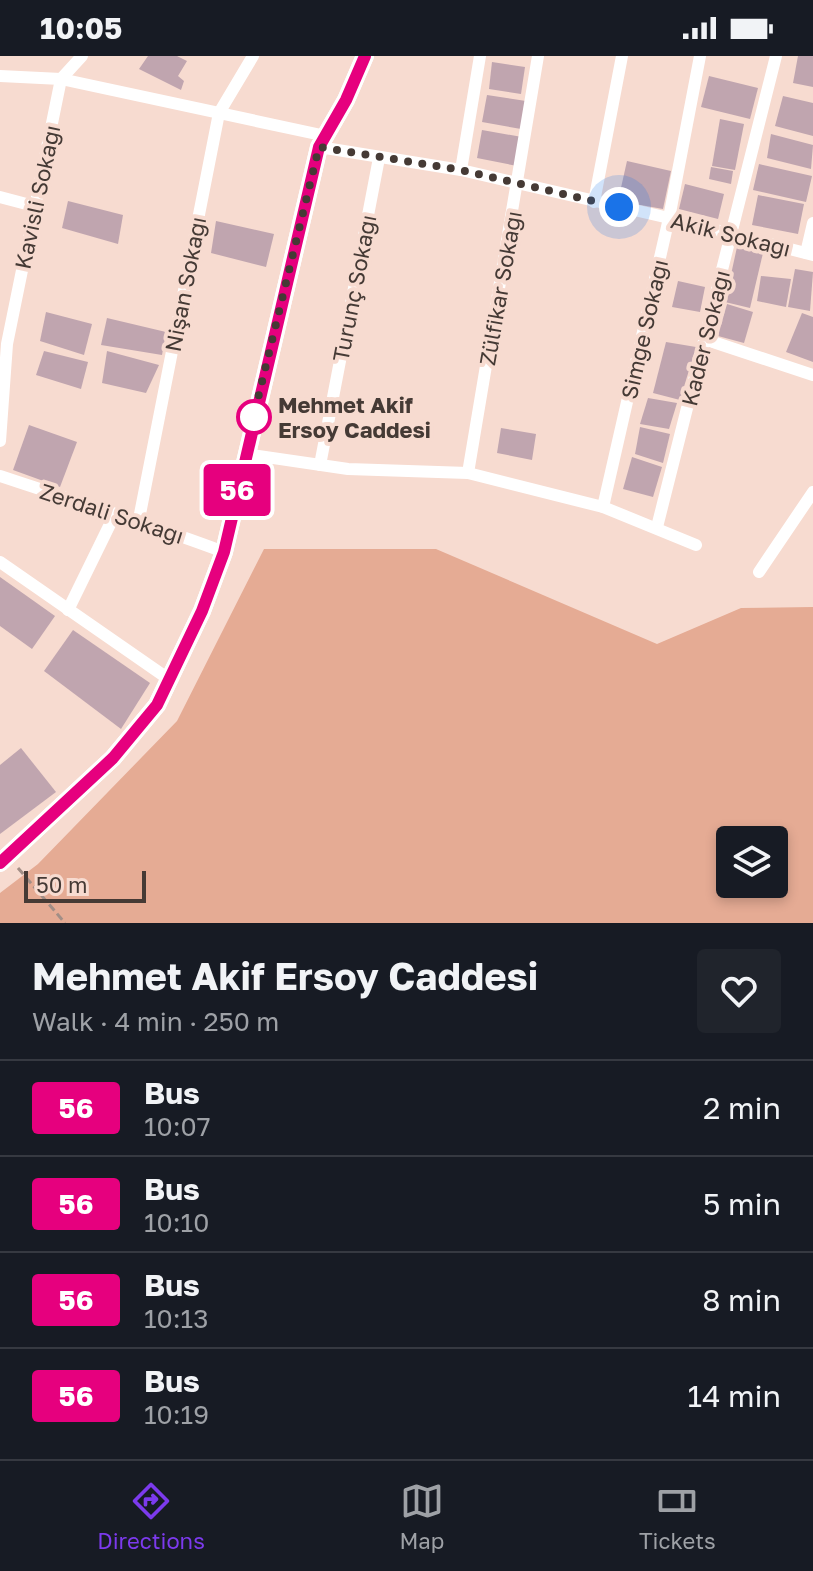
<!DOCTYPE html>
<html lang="en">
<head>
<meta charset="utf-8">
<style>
	:root { --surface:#171b24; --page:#20242c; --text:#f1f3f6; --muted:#9ea1a6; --line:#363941; --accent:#7c3aed }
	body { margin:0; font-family:"Golos Text",sans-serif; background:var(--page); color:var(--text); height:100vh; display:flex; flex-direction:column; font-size:30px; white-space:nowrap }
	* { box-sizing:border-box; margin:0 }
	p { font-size:26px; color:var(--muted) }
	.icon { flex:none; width:44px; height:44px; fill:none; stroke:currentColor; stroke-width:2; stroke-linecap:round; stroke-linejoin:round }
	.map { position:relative; height:867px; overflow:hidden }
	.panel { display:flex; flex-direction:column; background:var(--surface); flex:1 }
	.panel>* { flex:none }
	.badge { padding:0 16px; border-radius:6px; font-size:28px; line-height:52px }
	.tools { position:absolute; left:716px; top:770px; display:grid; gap:16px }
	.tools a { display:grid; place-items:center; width:72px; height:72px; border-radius:8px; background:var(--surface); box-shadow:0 4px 12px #0003; font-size:40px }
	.scale { position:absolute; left:24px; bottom:20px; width:122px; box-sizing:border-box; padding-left:8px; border:4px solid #453a35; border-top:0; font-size:22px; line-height:28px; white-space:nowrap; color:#453a35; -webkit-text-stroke:6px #f7dbd0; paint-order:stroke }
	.you { position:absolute; width:40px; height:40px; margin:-20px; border:6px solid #fff; border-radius:50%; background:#1a73e8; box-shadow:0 0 0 12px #1a73e833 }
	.map>.badge { position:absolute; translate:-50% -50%; box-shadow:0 0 0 4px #fff }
	.round { display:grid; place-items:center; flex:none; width:84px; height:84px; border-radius:8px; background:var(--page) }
	.summary { display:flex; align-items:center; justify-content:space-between; height:136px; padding:0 32px }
	h1 { font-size:38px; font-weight:700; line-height:60px }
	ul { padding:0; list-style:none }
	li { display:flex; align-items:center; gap:24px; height:96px; padding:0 32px; border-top:2px solid var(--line) }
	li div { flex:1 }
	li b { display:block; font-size:30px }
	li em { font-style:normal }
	li .badge { min-width:88px; font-weight:700; text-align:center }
	.status { display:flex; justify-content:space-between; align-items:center; height:56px; padding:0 40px; background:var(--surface); direction:ltr }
	.status svg { height:22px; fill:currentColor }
	.tabs { display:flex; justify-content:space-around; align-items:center; height:112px; border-top:2px solid var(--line); background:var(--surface); font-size:22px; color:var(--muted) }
	.tabs a { display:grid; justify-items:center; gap:4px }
	.tabs .on { color:var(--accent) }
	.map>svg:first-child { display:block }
	.green { fill:#e5ab94; fill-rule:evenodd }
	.building { fill:#c0a5af }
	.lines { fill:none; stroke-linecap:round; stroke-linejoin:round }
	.path { stroke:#a28e86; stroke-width:3; stroke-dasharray:8 4; stroke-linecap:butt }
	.street { stroke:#fff; stroke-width:12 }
	.secondary { stroke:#fff; stroke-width:18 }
	.line-casing { stroke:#fff; stroke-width:18 }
	.line { stroke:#e6007e; stroke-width:12 }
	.walk { stroke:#453a35; stroke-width:8; stroke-dasharray:0 14.4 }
	.stop-dot { fill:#fff; stroke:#e6007e; stroke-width:4 }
	.labels { text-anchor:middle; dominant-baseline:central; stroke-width:8; stroke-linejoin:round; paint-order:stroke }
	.street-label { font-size:22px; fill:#453a35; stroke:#f7dbd0 }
	.stop-label { font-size:22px; font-weight:bold; fill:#453a35; stroke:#f7dbd0; text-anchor:start }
</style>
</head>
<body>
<div class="status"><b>10:05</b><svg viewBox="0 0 49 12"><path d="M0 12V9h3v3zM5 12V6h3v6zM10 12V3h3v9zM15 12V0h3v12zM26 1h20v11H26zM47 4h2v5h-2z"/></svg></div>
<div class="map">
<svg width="813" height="867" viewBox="0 0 813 867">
	<rect width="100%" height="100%" fill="#f7dbd0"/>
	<path class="green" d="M264 493H436L657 588 741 552 813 551V867H0V837L38 808 177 665ZM774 784V828H730V784Z"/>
	<g class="building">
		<polygon points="148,0 177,0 187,5 178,20 184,25 181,34 139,13"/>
		<polygon points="798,0 813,0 813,31 793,27"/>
		<polygon points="492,6 525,11 521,38 489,33"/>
		<polygon points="709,20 758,32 750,63 701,51"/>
		<polygon points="487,39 526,45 521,73 482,66"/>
		<polygon points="783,40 813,47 813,80 775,70"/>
		<polygon points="720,63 744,68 735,114 712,110"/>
		<polygon points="482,74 522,81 517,110 477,102"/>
		<polygon points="771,78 813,89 811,113 767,102"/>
		<polygon points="627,105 671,115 663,153 618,145"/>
		<polygon points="759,108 812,120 806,146 753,134"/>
		<polygon points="711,111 733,115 731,128 709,123"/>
		<polygon points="685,128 724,138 718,163 679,153"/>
		<polygon points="758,139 804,148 798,178 752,169"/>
		<polygon points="68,145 123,159 118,188 62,172"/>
		<polygon points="216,165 274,178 266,211 211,197"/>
		<polygon points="737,191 763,197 750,252 725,246"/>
		<polygon points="795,213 813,216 810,255 788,251"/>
		<polygon points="761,220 791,223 786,251 757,245"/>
		<polygon points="678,225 705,231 700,256 672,251"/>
		<polygon points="727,248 753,256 744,287 718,280"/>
		<polygon points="46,256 92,268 84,299 40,285"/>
		<polygon points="802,257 813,261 813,306 786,296"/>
		<polygon points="107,262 166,276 162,299 101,289"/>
		<polygon points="666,286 696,291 680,344 653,337"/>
		<polygon points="44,295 88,306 81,333 36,319"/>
		<polygon points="107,295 159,309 146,337 102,327"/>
		<polygon points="648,342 677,347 669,373 640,368"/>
		<polygon points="29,369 77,386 60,431 13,414"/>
		<polygon points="640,371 670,378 663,407 635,398"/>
		<polygon points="501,372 536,378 532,404 497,397"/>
		<polygon points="632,401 662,411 653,441 623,433"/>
		<polygon points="0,521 55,560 32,593 0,570"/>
		<polygon points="73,574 150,627 121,673 44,615"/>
		<polygon points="21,692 56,736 0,778 0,709"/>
	</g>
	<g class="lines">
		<polyline class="path" points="18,812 65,867"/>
		<g class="street">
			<polyline points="0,20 61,23 326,80"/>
			<polyline points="319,91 461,114 669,162 813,199"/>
			<polyline points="461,114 480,0"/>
			<polyline points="0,141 34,150"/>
			<polyline points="594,146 622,0"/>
			<polyline points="806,197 813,167"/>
			<polyline points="704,283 813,319"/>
			<polyline points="0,385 7,288 61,23 82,0"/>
			<polyline points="245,398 348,413 468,417 603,451 696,489"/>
			<polyline points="320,409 379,102"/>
			<polyline points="468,417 538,0"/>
			<path d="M0 420C75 445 150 468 224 496"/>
			<polyline points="603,451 669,162 700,0"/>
			<polyline points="139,463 219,57 253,0"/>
			<polyline points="657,471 776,0"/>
			<polyline points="0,506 170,624"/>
			<polyline points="759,516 813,436"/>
			<polyline points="68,554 115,458"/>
		</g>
		<polyline class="secondary" points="0,807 113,702 157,649 202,555 224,496 319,91 346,44 365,0"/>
	</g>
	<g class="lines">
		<g class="line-casing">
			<polyline id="line" points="0,807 113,702 157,649 202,555 224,496 319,91 346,44 365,0"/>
		</g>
		<use href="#line" class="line"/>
		<polyline class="walk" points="254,361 251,371 319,91 461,114 619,151"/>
	</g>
	<circle class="stop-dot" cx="254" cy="361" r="16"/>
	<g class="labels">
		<g class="street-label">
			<text transform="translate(37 141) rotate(-78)">Kavisli Sokağı</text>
			<text transform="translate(731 178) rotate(14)">Akik Sokağı</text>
			<text transform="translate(185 228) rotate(-79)">Nişan Sokağı</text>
			<text transform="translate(354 232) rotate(-79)">Turunç Sokağı</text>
			<text transform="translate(500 232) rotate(-80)">Zülfikar Sokağı</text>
			<text transform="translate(644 273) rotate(-77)">Simge Sokağı</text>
			<text transform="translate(705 282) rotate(-76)">Kader Sokağı</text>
			<text transform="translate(112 457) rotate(18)">Zerdali Sokağı</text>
		</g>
		<g class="stop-label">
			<text x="278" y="348">Mehmet Akif<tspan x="278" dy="25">Ersoy Caddesi</tspan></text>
		</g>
	</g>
</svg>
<div class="tools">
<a><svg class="icon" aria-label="layers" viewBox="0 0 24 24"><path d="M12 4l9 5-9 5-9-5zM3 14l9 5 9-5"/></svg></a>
</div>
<div class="scale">50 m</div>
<div class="you" style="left:619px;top:151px"></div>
<b class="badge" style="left:237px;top:434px;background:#e6007e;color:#fff">56</b>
</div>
<section class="panel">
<div class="summary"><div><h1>Mehmet Akif Ersoy Caddesi</h1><p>Walk · 4 min · 250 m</p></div><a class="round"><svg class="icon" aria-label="heart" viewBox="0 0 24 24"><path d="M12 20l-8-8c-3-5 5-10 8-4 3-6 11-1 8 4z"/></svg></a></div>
<ul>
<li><span class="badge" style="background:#e6007e;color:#fff">56</span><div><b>Bus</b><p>10:07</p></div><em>2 min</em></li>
<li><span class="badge" style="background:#e6007e;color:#fff">56</span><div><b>Bus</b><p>10:10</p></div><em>5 min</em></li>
<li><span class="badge" style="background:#e6007e;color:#fff">56</span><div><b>Bus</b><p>10:13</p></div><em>8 min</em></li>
<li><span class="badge" style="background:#e6007e;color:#fff">56</span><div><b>Bus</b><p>10:19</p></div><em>14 min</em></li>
</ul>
</section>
<nav class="tabs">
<a class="on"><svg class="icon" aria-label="directions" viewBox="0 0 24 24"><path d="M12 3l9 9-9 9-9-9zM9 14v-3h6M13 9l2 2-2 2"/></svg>Directions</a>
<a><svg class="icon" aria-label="map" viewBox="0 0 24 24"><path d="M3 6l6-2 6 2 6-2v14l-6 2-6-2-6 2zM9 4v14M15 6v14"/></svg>Map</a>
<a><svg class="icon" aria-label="tickets" viewBox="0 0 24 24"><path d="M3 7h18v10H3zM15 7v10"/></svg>Tickets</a>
</nav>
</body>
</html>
